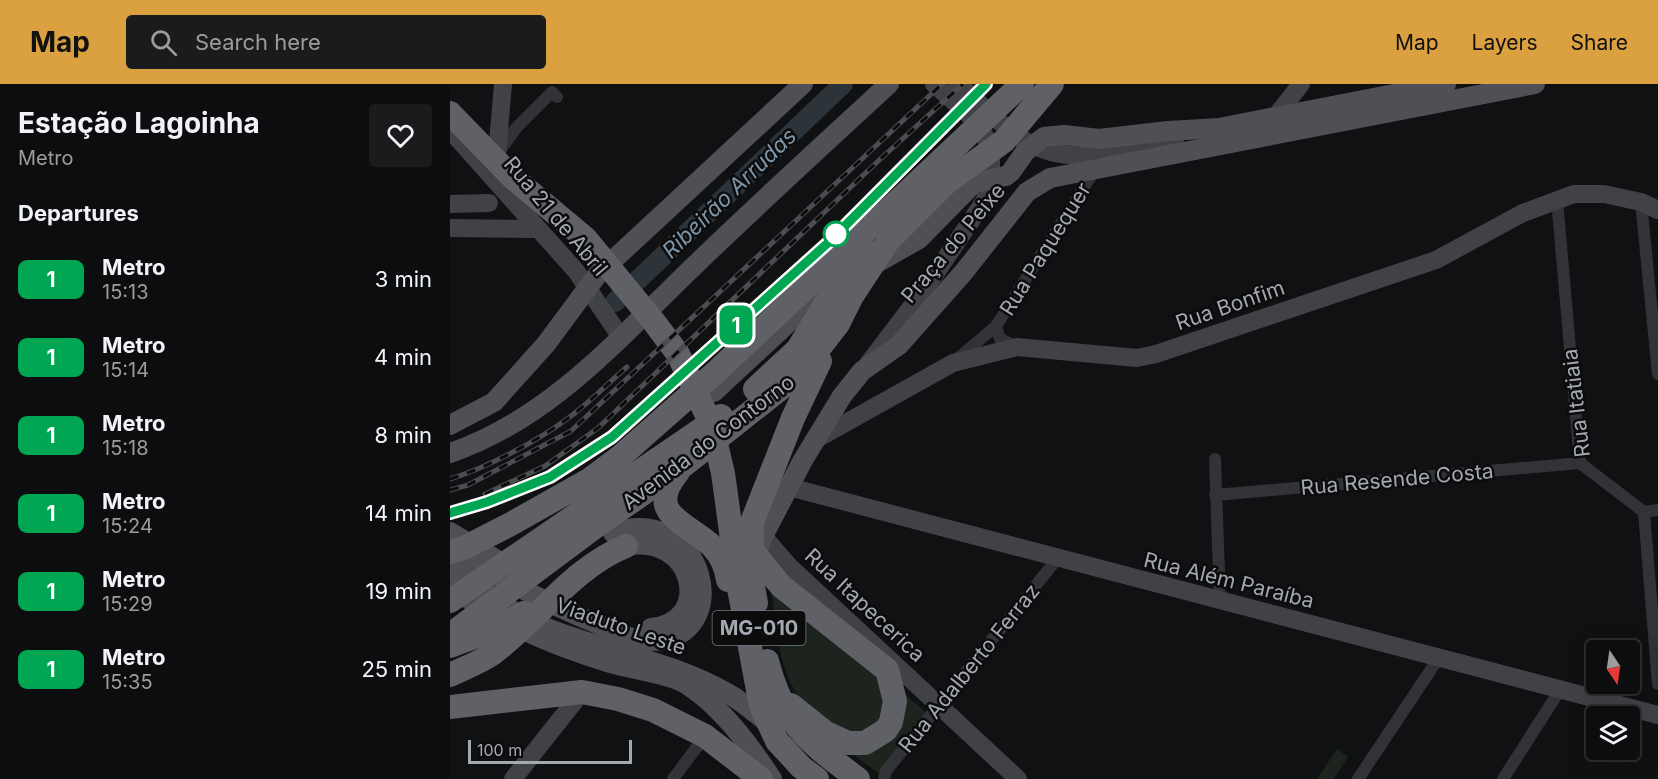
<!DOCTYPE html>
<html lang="en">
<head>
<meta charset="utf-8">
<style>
	:root { --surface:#0c0d0e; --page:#1a1b1c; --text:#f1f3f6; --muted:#9a9c9e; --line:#2c2d2e; --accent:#dba03f }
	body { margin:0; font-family:Inter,sans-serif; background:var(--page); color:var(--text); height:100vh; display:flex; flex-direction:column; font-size:22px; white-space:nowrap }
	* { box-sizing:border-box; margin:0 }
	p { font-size:20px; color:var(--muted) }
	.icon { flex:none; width:33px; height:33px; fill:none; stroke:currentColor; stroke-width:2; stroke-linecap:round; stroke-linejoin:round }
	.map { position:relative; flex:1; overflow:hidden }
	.panel { display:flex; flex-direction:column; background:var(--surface); width:450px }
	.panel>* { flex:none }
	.badge { padding:0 12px; border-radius:9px; font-size:21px; line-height:39px }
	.needle { width:39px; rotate:167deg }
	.buttons { position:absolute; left:1136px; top:556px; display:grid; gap:12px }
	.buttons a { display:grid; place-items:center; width:54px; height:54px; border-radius:6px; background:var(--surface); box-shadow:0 6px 24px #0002,0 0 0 2px var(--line); font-size:30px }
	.scale { position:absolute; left:18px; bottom:15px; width:164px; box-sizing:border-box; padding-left:6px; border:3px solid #a3a8b1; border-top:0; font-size:16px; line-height:21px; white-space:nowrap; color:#a3a8b1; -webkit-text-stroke:4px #0c0c0d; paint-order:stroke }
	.map>.badge { position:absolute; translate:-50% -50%; box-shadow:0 0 0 3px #fff }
	h2 { padding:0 18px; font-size:22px; line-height:54px }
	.round { display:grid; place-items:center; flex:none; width:63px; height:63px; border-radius:6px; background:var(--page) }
	.overview { display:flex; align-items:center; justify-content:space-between; height:102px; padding:0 18px }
	h1 { font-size:28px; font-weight:700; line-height:45px }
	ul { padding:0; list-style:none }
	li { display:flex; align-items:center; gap:18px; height:78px; padding:0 18px }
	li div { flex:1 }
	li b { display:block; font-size:22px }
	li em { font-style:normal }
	li .badge { min-width:66px; font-weight:700; text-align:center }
	header { display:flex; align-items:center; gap:36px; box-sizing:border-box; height:84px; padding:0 30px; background:var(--accent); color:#111 }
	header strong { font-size:28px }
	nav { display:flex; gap:33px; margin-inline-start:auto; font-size:21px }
	.search { width:420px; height:54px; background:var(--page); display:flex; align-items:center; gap:15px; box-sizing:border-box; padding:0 21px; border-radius:6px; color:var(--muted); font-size:22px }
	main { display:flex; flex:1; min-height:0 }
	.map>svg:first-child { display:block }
	.green { fill:#1d241e }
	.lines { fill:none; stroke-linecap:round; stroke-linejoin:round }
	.river { stroke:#2c3339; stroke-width:20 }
	.street { stroke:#323336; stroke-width:12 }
	.secondary { stroke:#404246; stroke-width:18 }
	.primary { stroke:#4e5055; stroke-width:20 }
	.highway { stroke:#5f6167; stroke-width:24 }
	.rail-casing { stroke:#4b4d51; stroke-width:5 }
	.rail { stroke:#0c0c0d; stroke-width:3; stroke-dasharray:9; stroke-linecap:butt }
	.line-casing { stroke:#fff; stroke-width:14 }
	.line { stroke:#00a651; stroke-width:9 }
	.stop-dot { fill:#fff; stroke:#00a651; stroke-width:3 }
	.labels { text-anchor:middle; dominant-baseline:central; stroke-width:5; stroke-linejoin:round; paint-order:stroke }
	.shield { fill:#0c0c0d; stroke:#767980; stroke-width:1.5 }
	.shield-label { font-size:20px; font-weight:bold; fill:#a3a8b1 }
	.street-label { font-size:21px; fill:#a3a8b1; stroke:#0c0c0d }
	.water-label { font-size:22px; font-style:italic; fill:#7e96a9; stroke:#0c0c0d }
</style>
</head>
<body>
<header>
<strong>Map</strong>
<div class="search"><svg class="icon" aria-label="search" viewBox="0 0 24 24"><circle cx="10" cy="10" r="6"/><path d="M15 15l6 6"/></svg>Search here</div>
<nav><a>Map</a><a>Layers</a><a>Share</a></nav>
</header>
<main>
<section class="panel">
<div class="overview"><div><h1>Estação Lagoinha</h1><p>Metro</p></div><a class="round"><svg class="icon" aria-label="heart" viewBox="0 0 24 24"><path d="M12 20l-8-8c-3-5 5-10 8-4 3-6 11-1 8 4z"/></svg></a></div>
<h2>Departures</h2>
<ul>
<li><span class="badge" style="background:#00a651;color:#fff">1</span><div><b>Metro</b><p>15:13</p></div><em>3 min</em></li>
<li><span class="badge" style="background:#00a651;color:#fff">1</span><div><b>Metro</b><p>15:14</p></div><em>4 min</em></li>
<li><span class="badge" style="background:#00a651;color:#fff">1</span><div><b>Metro</b><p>15:18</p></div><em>8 min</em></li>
<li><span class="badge" style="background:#00a651;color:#fff">1</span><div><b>Metro</b><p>15:24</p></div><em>14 min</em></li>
<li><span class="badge" style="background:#00a651;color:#fff">1</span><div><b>Metro</b><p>15:29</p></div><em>19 min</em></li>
<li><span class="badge" style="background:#00a651;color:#fff">1</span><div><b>Metro</b><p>15:35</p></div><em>25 min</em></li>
</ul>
</section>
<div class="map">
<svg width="1208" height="695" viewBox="0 0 1208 695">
	<rect width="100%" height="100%" fill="#101112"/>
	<g class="green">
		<path d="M321 506 436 600 437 637 406 655C391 645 373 636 359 624 328 595 327 545 321 506Z"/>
		<polygon points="450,606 479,631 431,691 397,666 426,660"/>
		<polygon points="887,665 898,673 884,695 867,695"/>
	</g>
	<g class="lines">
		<polyline class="river" points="165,218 393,0"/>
		<g class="street">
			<polyline points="48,69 67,43 102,8 107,13"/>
			<polyline points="1107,115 1130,379 1194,428 1208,600"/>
			<polyline points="1191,118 1208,290"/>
			<polyline points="546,242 550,255 567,263"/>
			<polyline points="506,276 546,242 644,87"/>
			<polyline points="765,375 770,518"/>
			<polyline points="765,411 1130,379"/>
			<polyline points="1194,428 1208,426"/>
			<polyline points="223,695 255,652"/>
			<polyline points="434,695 436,687 607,475"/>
			<polyline points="908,695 990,572"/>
			<polyline points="1053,695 1110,606"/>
		</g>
		<g class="secondary">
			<path d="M508 0C528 17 557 48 579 59 626 85 677 64 726 53"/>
			<polyline points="826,32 851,0"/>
			<polyline points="0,46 126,187 170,252"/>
			<polyline points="48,85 47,70 53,0"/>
			<polyline points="0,120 39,119"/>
			<polyline points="0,144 88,145"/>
			<polyline points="418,280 475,205 535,116 541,93 541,75 536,54 527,38 484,0"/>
			<polyline points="365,356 503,279 567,263 687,274 706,270 986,176 1073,129 1124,110 1154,110 1191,118 1208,126"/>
			<polyline points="339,403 1208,631"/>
			<polyline points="313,452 338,481 568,695"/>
			<polyline points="63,695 132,608"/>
		</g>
		<g class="primary">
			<polyline points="418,184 469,155 524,99 556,92 561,88 575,68 594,53 614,51 649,55 718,47 769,44 996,0"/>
			<polyline points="264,308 351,227 382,203"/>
			<polyline points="0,341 44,318 96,260 148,190 353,0"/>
			<path d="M0 369C100 335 169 254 243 183 307 121 373 61 439 0"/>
			<polyline points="0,448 64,486"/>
			<path d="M176 462C244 448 265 538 201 544"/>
			<path d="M0 464C49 494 97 520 150 541 166 548 184 557 202 557 289 554 253 417 163 449"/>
			<polyline points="305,473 313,452 353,376 392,312 412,287 449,261 513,189 577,108 600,94 1085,0"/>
			<path d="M0 483C31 505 62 530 97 544 157 568 222 577 279 610 293 618 306 630 319 640"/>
			<path d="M0 503C54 540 94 558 157 578 178 585 219 589 236 600 271 622 300 661 322 695"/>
		</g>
		<g class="highway">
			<polyline points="0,29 62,93 136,155 204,238 228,270 261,340 273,389 288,499 311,622 327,657 351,683 367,695"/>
			<polyline points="305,305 348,265 412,160"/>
			<path d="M228 388C194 430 236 438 262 462 272 472 276 483 278 496"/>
			<polyline points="300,464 331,502 437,586 445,617 441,638 436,646 415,659 398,659 376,649 341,621"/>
			<polyline points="0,468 16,463 59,441 139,396 171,372 266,288 572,0"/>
			<polyline points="0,517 271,332"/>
			<polyline points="306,519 302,497 302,438 343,334 370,277"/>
			<polyline points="0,551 149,440 234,381 350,289 388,240 402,212 438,157 497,98 554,57 602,0"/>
			<polyline points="0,562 40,547 74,529"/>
			<path d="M317 577C334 641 357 657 408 695"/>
			<path d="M0 591C14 584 29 579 42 570 88 536 122 484 176 462"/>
			<polyline points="0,623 132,608 168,615 203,626 255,652 311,695"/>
		</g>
		<g class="rail-casing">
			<g id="rail">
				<path d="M0 395C36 384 86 358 117 335 138 320 157 300 177 283"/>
				<polyline points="0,406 18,401 121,347 492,0"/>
				<polyline points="35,410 95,382 148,344 426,79 513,0"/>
				<polyline points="0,429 37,418 100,393 162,353 380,157 536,0"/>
			</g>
		</g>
		<use href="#rail" class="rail"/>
	</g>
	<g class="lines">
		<g class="line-casing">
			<polyline id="line" points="0,429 37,418 100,393 162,353 380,157 536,0"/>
		</g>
		<use href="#line" class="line"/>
	</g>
	<circle class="stop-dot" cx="386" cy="150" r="12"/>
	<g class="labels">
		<rect class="shield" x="262.5" y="527" width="93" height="34" rx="4.5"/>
		<g class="shield-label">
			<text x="309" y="544">MG-010</text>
		</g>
		<g class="street-label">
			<text transform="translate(106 132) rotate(50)">Rua 21 de Abril</text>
			<text transform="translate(503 159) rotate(-50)">Praça do Peixe</text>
			<text transform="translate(595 165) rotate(-58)">Rua Paquequer</text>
			<text transform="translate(780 221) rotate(-19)">Rua Bonfim</text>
			<text transform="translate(1126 319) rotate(-97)">Rua Itatiaia</text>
			<text transform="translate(258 358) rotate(-37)">Avenida do Contorno</text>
			<text transform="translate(947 395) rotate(-5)">Rua Resende Costa</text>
			<text transform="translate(779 496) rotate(14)">Rua Além Paraíba</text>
			<text transform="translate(415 521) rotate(43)">Rua Itapecerica</text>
			<text transform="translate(171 542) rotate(19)">Viaduto Leste</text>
			<text transform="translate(519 584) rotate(-51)">Rua Adalberto Ferraz</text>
		</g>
		<g class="water-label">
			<text transform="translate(279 109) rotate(-44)">Ribeirão Arrudas</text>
		</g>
	</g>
</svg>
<div class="buttons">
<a><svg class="needle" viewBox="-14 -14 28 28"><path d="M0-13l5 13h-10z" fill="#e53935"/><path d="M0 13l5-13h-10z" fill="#9a9c9e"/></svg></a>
<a><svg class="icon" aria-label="layers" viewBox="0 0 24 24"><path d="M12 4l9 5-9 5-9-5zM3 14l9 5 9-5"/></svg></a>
</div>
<div class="scale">100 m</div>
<b class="badge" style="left:286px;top:241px;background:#00a651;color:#fff">1</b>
</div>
</main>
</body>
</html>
